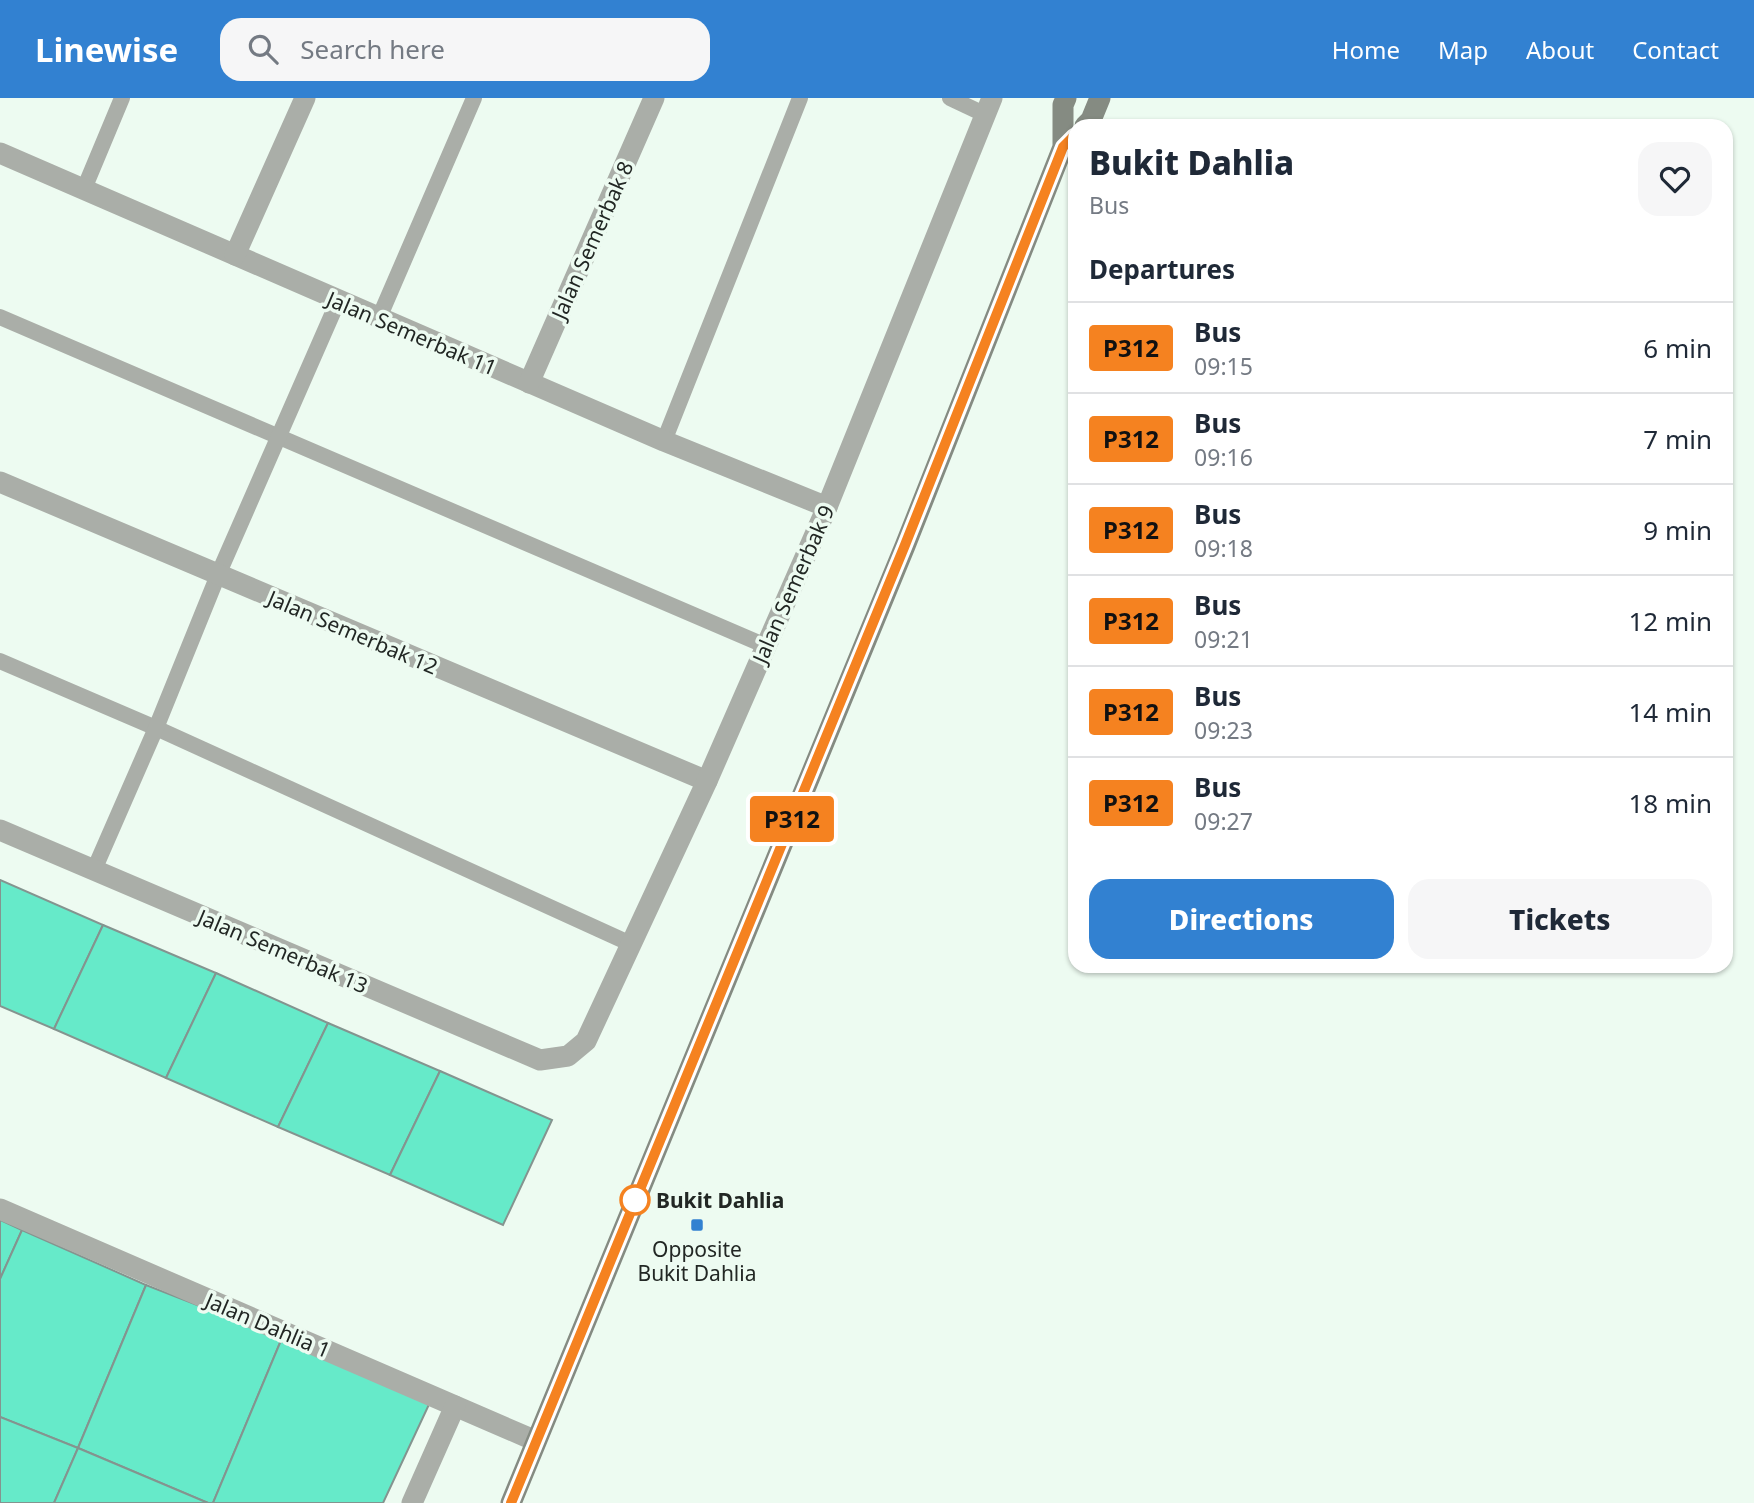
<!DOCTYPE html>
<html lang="en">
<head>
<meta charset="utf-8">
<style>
	:root { --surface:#fff; --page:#f6f6f7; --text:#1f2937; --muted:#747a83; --line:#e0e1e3; --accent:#3281d1 }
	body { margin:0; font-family:"Noto Sans",sans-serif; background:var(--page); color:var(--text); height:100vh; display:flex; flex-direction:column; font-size:26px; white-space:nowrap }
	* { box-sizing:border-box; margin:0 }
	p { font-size:23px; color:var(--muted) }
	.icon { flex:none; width:38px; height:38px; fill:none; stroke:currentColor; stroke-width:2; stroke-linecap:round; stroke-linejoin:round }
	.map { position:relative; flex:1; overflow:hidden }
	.details { position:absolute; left:1068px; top:21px; width:665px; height:854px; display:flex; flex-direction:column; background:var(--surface); border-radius:21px; box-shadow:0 2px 5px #0004 }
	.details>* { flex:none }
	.badge { padding:0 14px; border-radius:5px; font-size:24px; line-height:46px }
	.map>.badge { position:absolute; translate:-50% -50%; box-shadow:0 0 0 4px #fff }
	h2 { padding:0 21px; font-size:26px; line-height:63px }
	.round { display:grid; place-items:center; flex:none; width:74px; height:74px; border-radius:21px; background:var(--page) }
	.head { display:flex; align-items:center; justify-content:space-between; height:119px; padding:0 21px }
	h1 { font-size:33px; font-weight:800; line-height:52px }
	.action { display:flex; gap:14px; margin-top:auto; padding:14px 21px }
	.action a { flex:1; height:80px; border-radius:21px; background:var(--accent); color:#fff; font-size:28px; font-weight:800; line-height:80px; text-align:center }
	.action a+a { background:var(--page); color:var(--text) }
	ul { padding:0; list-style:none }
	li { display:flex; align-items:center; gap:21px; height:91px; padding:0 21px; border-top:2px solid var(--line) }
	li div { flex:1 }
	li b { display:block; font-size:26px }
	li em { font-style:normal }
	li .badge { min-width:77px; font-weight:700; text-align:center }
	header { display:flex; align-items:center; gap:42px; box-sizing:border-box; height:98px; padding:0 35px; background:var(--accent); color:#fff }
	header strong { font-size:33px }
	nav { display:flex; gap:38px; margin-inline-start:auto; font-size:24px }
	.search { width:490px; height:63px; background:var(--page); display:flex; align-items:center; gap:18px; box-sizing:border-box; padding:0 24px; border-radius:21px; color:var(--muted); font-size:26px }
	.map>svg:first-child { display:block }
	.building { fill:#66eac9; stroke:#84948f; stroke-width:2 }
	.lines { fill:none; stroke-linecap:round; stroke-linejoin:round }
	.lane { stroke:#aaaea8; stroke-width:16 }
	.street { stroke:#aaaea8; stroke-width:21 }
	.secondary { stroke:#858b82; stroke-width:21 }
	.line-casing { stroke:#fff; stroke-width:16 }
	.line { stroke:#f58220; stroke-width:10 }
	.stop-dot { fill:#fff; stroke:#f58220; stroke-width:3.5 }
	.poi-dot { fill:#3281d1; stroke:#edfbf1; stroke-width:2.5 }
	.labels { text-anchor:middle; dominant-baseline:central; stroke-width:7; stroke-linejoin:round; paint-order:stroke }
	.street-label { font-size:21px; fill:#222724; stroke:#edfbf1 }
	.stop-label { font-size:21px; font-weight:bold; fill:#222724; stroke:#edfbf1; text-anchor:start }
	.poi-label { font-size:21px; fill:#222724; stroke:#edfbf1 }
</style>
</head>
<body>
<header>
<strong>Linewise</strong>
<div class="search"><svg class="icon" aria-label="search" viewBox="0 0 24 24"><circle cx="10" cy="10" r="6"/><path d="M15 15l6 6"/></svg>Search here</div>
<nav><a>Home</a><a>Map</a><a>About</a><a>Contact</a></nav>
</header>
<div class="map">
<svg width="1754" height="1405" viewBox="0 0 1754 1405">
	<rect width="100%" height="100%" fill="#edfbf1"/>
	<g class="building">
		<polygon points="0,782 103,827 54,931 0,908"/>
		<polygon points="103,827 216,875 166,980 54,931"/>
		<polygon points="216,875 328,925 278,1029 166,980"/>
		<polygon points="328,925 440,973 390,1077 278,1029"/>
		<polygon points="440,973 552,1022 503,1127 390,1077"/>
		<polygon points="0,1122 22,1132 0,1181"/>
		<polygon points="22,1132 146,1187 78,1350 0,1319 0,1181"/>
		<polygon points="146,1187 282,1240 213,1405 208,1405 78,1350"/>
		<polygon points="282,1240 432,1300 383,1405 213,1405"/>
		<polygon points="0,1319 78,1350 54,1405 0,1405"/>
		<polygon points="78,1350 208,1405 54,1405"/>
	</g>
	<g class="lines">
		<g class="lane">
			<polyline points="950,0 986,17"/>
			<polyline points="84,91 122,0"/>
			<polyline points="0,219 766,548"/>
			<polyline points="379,220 474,0"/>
			<polyline points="664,343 800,0"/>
			<polyline points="0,563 156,630 631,846"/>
			<polyline points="94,772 156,630 218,477 338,203"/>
		</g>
		<g class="street">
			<polyline points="0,55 664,343 827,409"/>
			<polyline points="235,157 305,0"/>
			<polyline points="529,285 654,0"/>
			<polyline points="0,384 707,683"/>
			<polyline points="0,732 540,962 568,958 586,943 707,683 827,409 992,0"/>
			<polyline points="0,1111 536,1343"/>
			<polyline points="412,1405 455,1308"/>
		</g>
		<g class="secondary">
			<polyline points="1085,28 1091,22 1100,0"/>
			<polyline points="511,1405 905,448 1063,49 1063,7 1066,0"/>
		</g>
	</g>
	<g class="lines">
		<g class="line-casing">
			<polyline id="line" points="511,1405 905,447 1063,49 1074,38"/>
		</g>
		<use href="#line" class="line"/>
	</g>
	<circle class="stop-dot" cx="635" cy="1102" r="14"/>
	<rect class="poi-dot" x="690" y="1120" width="14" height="14" rx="3.5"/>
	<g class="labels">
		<g class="street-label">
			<text transform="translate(592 142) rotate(-66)">Jalan Semerbak 8</text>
			<text transform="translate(412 235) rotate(23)">Jalan Semerbak 11</text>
			<text transform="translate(793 486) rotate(-66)">Jalan Semerbak 9</text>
			<text transform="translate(353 534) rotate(23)">Jalan Semerbak 12</text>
			<text transform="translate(283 853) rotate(23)">Jalan Semerbak 13</text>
			<text transform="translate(268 1227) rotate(23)">Jalan Dahlia 1</text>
		</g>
		<g class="stop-label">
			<text x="656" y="1102">Bukit Dahlia</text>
		</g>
		<g class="poi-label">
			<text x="697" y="1151">Opposite<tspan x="697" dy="24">Bukit Dahlia</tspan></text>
		</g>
	</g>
</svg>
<b class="badge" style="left:792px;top:721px;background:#f58220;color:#111">P312</b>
<section class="details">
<div class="head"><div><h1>Bukit Dahlia</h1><p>Bus</p></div><a class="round"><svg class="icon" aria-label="heart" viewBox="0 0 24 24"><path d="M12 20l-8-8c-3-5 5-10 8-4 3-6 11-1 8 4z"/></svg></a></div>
<h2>Departures</h2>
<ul>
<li><span class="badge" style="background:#f58220;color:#111">P312</span><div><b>Bus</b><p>09:15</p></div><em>6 min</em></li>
<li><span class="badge" style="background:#f58220;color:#111">P312</span><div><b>Bus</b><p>09:16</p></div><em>7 min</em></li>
<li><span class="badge" style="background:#f58220;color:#111">P312</span><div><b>Bus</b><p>09:18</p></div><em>9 min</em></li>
<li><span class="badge" style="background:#f58220;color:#111">P312</span><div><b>Bus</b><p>09:21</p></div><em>12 min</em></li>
<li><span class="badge" style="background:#f58220;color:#111">P312</span><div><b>Bus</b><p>09:23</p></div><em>14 min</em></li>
<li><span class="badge" style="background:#f58220;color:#111">P312</span><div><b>Bus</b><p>09:27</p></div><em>18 min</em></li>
</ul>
<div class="action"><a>Directions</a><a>Tickets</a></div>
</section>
</div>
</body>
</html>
